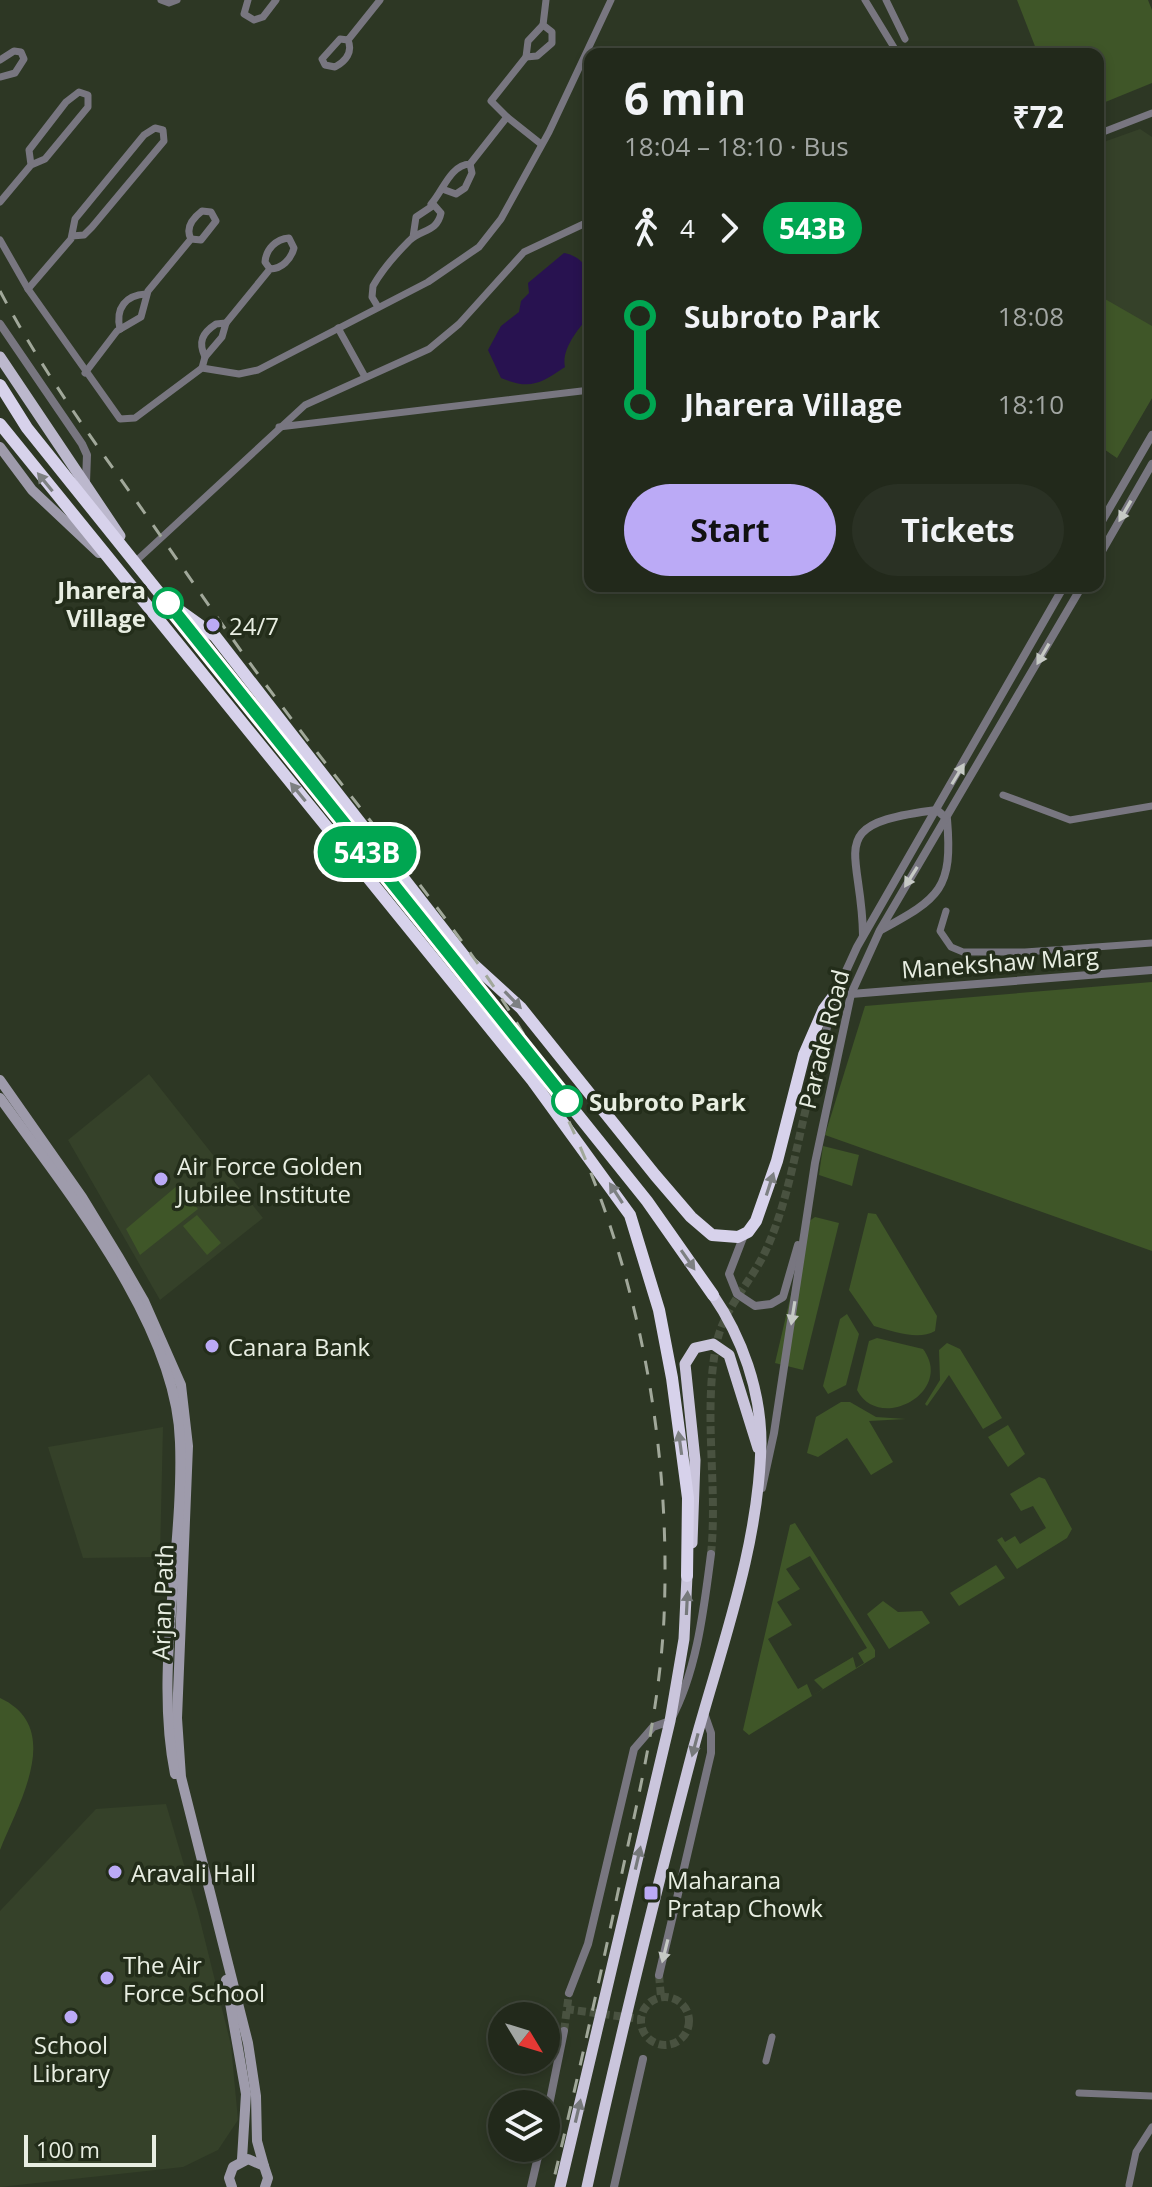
<!DOCTYPE html>
<html lang="en">
<head>
<meta charset="utf-8">
<style>
	:root { --surface:#22291b; --page:#2a3124; --text:#f1f3f6; --muted:#a2a6a3; --line:#3f453a; --accent:#bbaaf6 }
	body { margin:0; font-family:"Open Sans",sans-serif; background:var(--page); color:var(--text); height:100vh; display:flex; flex-direction:column; font-size:30px; white-space:nowrap }
	* { box-sizing:border-box; margin:0 }
	p { font-size:26px; color:var(--muted) }
	.icon { flex:none; width:44px; height:44px; fill:none; stroke:currentColor; stroke-width:2; stroke-linecap:round; stroke-linejoin:round }
	.map { position:relative; flex:1; overflow:hidden }
	.details { position:absolute; left:584px; top:48px; width:520px; height:544px; display:flex; flex-direction:column; background:var(--surface); border-radius:16px; box-shadow:0 4px 12px #0003,0 0 0 2px var(--line) }
	.details>* { flex:none }
	.badge { padding:0 16px; border-radius:26px; font-size:28px; line-height:52px }
	.needle { width:52px; rotate:128deg }
	.controls { position:absolute; left:488px; top:2002px; display:grid; gap:16px }
	.controls a { display:grid; place-items:center; width:72px; height:72px; border-radius:50%; background:var(--surface); box-shadow:0 4px 12px #0003,0 0 0 2px var(--line); font-size:40px }
	.scale { position:absolute; left:24px; bottom:20px; width:132px; box-sizing:border-box; padding-left:8px; border:4px solid #e8eee2; border-top:0; font-size:22px; line-height:28px; white-space:nowrap; color:#e8eee2; -webkit-text-stroke:6px #232d1a; paint-order:stroke }
	.map>.badge { position:absolute; translate:-50% -50%; box-shadow:0 0 0 4px #fff }
	.legs { display:flex; align-items:center; gap:12px; height:88px; padding:0 40px; font-size:26px }
	.legs p { margin-inline-start:auto }
	.overview { display:flex; align-items:center; justify-content:space-between; height:136px; padding:0 40px }
	h1 { font-size:44px; font-weight:700; line-height:60px }
	.cta { display:flex; gap:16px; margin-top:auto; padding:16px 40px }
	.cta a { flex:1; height:92px; border-radius:48px; background:var(--accent); color:#111; font-size:32px; font-weight:700; line-height:92px; text-align:center }
	.cta a+a { background:var(--page); color:var(--text) }
	ul { padding:0 40px; list-style:none }
	li { display:flex; align-items:center; gap:28px; height:88px; font-size:30px }
	li i { display:grid; place-items:center; width:12px; height:100%; margin:0 10px; background:currentColor }
	li i::after { content:''; width:20px; height:20px; margin:-10px; border:6px solid; border-radius:50%; background:var(--surface) }
	li p { margin-inline-start:auto }
	li:first-child i { background:linear-gradient(#0000 50%,currentColor 0) }
	li:last-child i { background:linear-gradient(currentColor 50%,#0000 0) }
	.map>svg:first-child { display:block }
	.built { fill:#354129 }
	.green { fill:#3f5628; fill-rule:evenodd }
	.water { fill:#281250 }
	.lines { fill:none; stroke-linecap:round; stroke-linejoin:round }
	.tertiary-tunnel { stroke:#495240; stroke-width:8; stroke-dasharray:8 4; stroke-linecap:butt }
	.minor { stroke:#787680; stroke-width:7 }
	.tertiary { stroke:#787680; stroke-width:8 }
	.secondary { stroke:#9e9bab; stroke-width:10 }
	.primary { stroke:#bcb8cd; stroke-width:11 }
	.trunk { stroke:#cac5dc; stroke-width:11 }
	.motorway { stroke:#d7d2eb; stroke-width:12 }
	.rail { stroke:#a1a89a; stroke-width:3; stroke-dasharray:14 14; stroke-linecap:butt }
	.oneway { fill:#7d8082 }
	.oneway2 { fill:#c6cac5 }
	.oneway3 { fill:#76797b }
	.line-1-casing { stroke:#fff; stroke-width:18 }
	.line-1 { stroke:#00a651; stroke-width:12 }
	.stop-1-dot { fill:#fff; stroke:#00a651; stroke-width:4 }
	.poi-dot { fill:#bbaaf6; stroke:#232d1a; stroke-width:3 }
	.labels { text-anchor:middle; dominant-baseline:central; stroke-width:7; stroke-linejoin:round; paint-order:stroke }
	.stop-label { font-size:24px; font-weight:bold; fill:#e8eee2; stroke:#232d1a; text-anchor:end }
	.poi-label { font-size:24px; fill:#e8eee2; stroke:#232d1a; text-anchor:start }
	.street-label { font-size:24px; fill:#e8eee2; stroke:#232d1a }
</style>
</head>
<body>
<div class="map">
<svg width="1152" height="2187" viewBox="0 0 1152 2187">
	<rect width="100%" height="100%" fill="#2d3724"/>
	<g class="built">
		<polygon points="1140,129 1152,137 1152,398 1117,458 1098,445 1098,144"/>
		<polygon points="149,1074 263,1218 160,1300 68,1140"/>
		<polygon points="163,1427 160,1557 83,1558 48,1447"/>
		<polygon points="166,1804 198,1912 231,2045 238,2120 218,2150 183,2167 0,2187 0,1911 96,1809"/>
	</g>
	<g class="green">
		<polygon points="1017,0 1148,0 1152,10 1152,83 1098,105 1098,54 1038,54"/>
		<polygon points="1098,295 1152,326 1152,398 1117,458 1098,445"/>
		<polygon points="1152,982 1152,1251 825,1135 865,1006"/>
		<polygon points="823,1146 859,1155 852,1186 819,1175"/>
		<polygon points="178,1185 198,1209 140,1255 126,1229"/>
		<path d="M868 1213 876 1214 937 1316 935 1331C918 1341 893 1331 874 1326L849 1290Z"/>
		<polygon points="197,1215 221,1243 207,1255 183,1226"/>
		<polygon points="815,1217 839,1223 803,1370 775,1363 808,1222"/>
		<polygon points="847,1314 859,1334 846,1385 828,1394 823,1386 840,1319"/>
		<path d="M877 1338 923 1349C955 1392 879 1433 857 1390L869 1341Z"/>
		<polygon points="947,1343 960,1349 1002,1418 983,1429 949,1375 927,1406 925,1404 940,1380 939,1350"/>
		<polygon points="841,1402 850,1402 876,1417 906,1419 869,1421 893,1462 871,1475 847,1438 818,1457 807,1453 816,1417"/>
		<polygon points="1008,1425 1025,1454 1008,1467 988,1437"/>
		<polygon points="1039,1477 1045,1479 1072,1529 1067,1538 1017,1569 997,1540 1002,1537 1005,1542 1015,1536 1020,1544 1046,1528 1033,1506 1021,1511 1010,1494"/>
		<path d="M795 1523 875 1650V1657L749 1735 743 1730 790 1525ZM810 1556 867 1648 858 1653 864 1663 856 1668 853 1657 814 1680 823 1689 812 1696 807 1684 798 1689 768 1639 792 1625 777 1602 800 1589 786 1569Z"/>
		<polygon points="996,1565 1005,1578 959,1606 950,1593"/>
		<polygon points="883,1601 898,1612 922,1611 930,1623 889,1649 867,1614"/>
		<path d="M0 1698C65 1728 18 1804 0 1850Z"/>
	</g>
	<path class="water" d="M564 253C595 259 590 288 590 315 579 328 561 349 565 367 540 384 530 390 501 378L488 350 501 326 519 312 521 301 529 293 528 283Z"/>
	<g class="lines">
		<g class="tertiary-tunnel">
			<path d="M711 1554C718 1485 703 1415 716 1346 723 1308 751 1283 766 1250 788 1202 796 1147 809 1096"/>
			<polyline points="659,1975 661,1997"/>
			<circle cx="665" cy="2021" r="24"/>
			<polyline points="566,2009 640,2019"/>
			<polyline points="564,2031 569,1993"/>
		</g>
		<g class="minor">
			<polyline points="161,0 169,3 177,0"/>
			<polyline points="248,0 244,14 254,20 263,17 276,0"/>
			<polyline points="865,0 898,54"/>
			<polyline points="886,0 905,39"/>
			<path d="M348 40 340 39 322 59 325 65 335 67C346 61 353 52 348 40L380 0"/>
			<polyline points="526,57 528,41 543,25"/>
			<polyline points="0,60 14,51 21,52 24,59 15,73 0,77"/>
			<polyline points="507,117 491,101 526,57 537,56 552,43 552,32 543,25 546,0"/>
			<polyline points="1098,134 1152,113"/>
			<polyline points="445,190 456,194 465,188 472,173 470,164"/>
			<polyline points="0,202 31,165 45,159 88,107 88,95 79,92 66,102 29,150 31,165"/>
			<path d="M431 204C443 191 450 165 470 164L507 117 541 144"/>
			<polyline points="0,240 28,289 120,419 135,418 202,368 239,374 258,370 428,282 479,247 501,219 549,132 611,0"/>
			<polyline points="28,289 71,239 75,219 144,135 155,128 163,130 164,141 92,227 84,235 72,236"/>
			<path d="M378 307 372 297 373 286C382 270 396 254 409 241 420 229 437 233 441 213L434 205 416 217 413 237"/>
			<polyline points="338,328 364,375"/>
			<path d="M120 329C115 308 126 295 146 294"/>
			<path d="M205 357C198 342 202 333 216 324L226 323"/>
			<path d="M202 368 205 357 222 337 226 323 270 269C282 269 291 259 294 248L289 238C276 239 266 249 265 262L270 269"/>
			<path d="M85 373 117 331 141 317 148 291 191 239C185 228 193 218 202 211L211 212 216 221 201 240 191 239"/>
			<polyline points="279,427 590,390"/>
			<polyline points="135,562 305,405 429,349 459,324 524,252 590,221"/>
			<polyline points="1003,795 1070,820 1152,806"/>
			<polyline points="946,911 940,931 951,947 963,952 1025,952 1152,943"/>
			<polyline points="766,2061 772,2037"/>
			<polyline points="1079,2093 1152,2096"/>
			<polyline points="1129,2185 1136,2152 1152,2127"/>
		</g>
		<g class="tertiary">
			<polyline points="0,324 82,444 87,455 86,482"/>
			<polyline points="1098,528 1152,435"/>
			<polyline points="1098,558 1152,464"/>
			<path d="M863 935C862 848 821 824 937 810L947 819C953 889 940 898 881 930"/>
			<polyline points="851,994 1152,970"/>
			<polyline points="809,1096 836,993 857,947 1064,586"/>
			<polyline points="744,1235 729,1274 737,1294 755,1306 771,1304 783,1297 798,1245"/>
			<polyline points="762,1488 774,1433 815,1163 851,994 880,930 1082,586"/>
			<polyline points="659,1975 711,1753 711,1733 704,1713"/>
			<path d="M569 1993 588 1944 634 1749 653 1727 670 1721C697 1672 704 1608 711 1554"/>
			<polyline points="546,2120 564,2031"/>
			<polyline points="531,2187 540,2148"/>
			<polyline points="614,2187 643,2059"/>
		</g>
		<g class="secondary">
			<polyline points="0,447 32,490 99,553"/>
			<polyline points="0,1080 82,1197 118,1256 144,1301 181,1385 188,1446 177,1718 181,1777 248,2043 256,2096 257,2141 264,2166"/>
			<path d="M0 1098C66 1190 177 1325 180 1442 184 1548 154 1671 175 1774"/>
			<polyline points="226,1980 246,2094 242,2159"/>
			<polyline points="232,2187 229,2178 233,2167 248,2159 264,2166 268,2178 265,2187"/>
		</g>
		<polyline class="primary" points="0,357 120,536"/>
		<g class="trunk">
			<polyline points="692,1543 695,1460 685,1364 695,1348 713,1344 729,1355 758,1448"/>
			<polyline points="560,2187 670,1721 684,1639 687,1576"/>
			<path d="M587 2187C619 2040 655 1895 693 1750 720 1650 759 1548 761 1443 761 1391 742 1337 713 1295"/>
		</g>
		<g class="motorway">
			<polyline points="0,385 27,428 647,1201 713,1295"/>
			<polyline points="0,424 532,1080 630,1215 659,1310 672,1378 688,1498 687,1576"/>
			<polyline points="180,611 215,636 464,956 521,1008 655,1175 691,1217 712,1235 738,1237 748,1232 756,1221 777,1161 804,1055 824,1009 836,993"/>
		</g>
		<path class="rail" d="M0 291C41 369 93 440 144 512 188 575 231 639 278 701 343 788 413 872 476 961 612 1151 674 1386 664 1618 660 1702 641 1786 623 1868 601 1974 577 2081 552 2187"/>
	</g>
	<defs><path id="oneway-solid" d="M-6-.8H1V-3.2L6.5 0L1 3.2V.8H-6Z" transform="scale(2)"/></defs>
	<g class="oneway">
		<use href="#oneway-solid" transform="translate(45 482) rotate(-129)"/>
		<use href="#oneway-solid" transform="translate(298 792) rotate(-129)"/>
		<use href="#oneway-solid" transform="translate(513 1000) rotate(46)"/>
		<use href="#oneway-solid" transform="translate(770 1184) rotate(-72)"/>
		<use href="#oneway-solid" transform="translate(616 1193) rotate(-123)"/>
		<use href="#oneway-solid" transform="translate(688 1260) rotate(55)"/>
		<use href="#oneway-solid" transform="translate(680 1443) rotate(-98)"/>
	</g>
	<g class="oneway2">
		<use href="#oneway-solid" transform="translate(1125 511) rotate(120)"/>
		<use href="#oneway-solid" transform="translate(1043 654) rotate(120)"/>
		<use href="#oneway-solid" transform="translate(958 774) rotate(-59)"/>
		<use href="#oneway-solid" transform="translate(911 877) rotate(122)"/>
		<use href="#oneway-solid" transform="translate(793 1313) rotate(99)"/>
		<use href="#oneway-solid" transform="translate(665 1951) rotate(104)"/>
	</g>
	<g class="oneway3">
		<use href="#oneway-solid" transform="translate(687 1603) rotate(-87)"/>
		<use href="#oneway-solid" transform="translate(695 1745) rotate(105)"/>
		<use href="#oneway-solid" transform="translate(638 1858) rotate(-77)"/>
		<use href="#oneway-solid" transform="translate(578 2111) rotate(-77)"/>
	</g>
	<g class="lines">
		<g class="line-1-casing">
			<polyline id="line-1" points="168,603 567,1101"/>
		</g>
		<use href="#line-1" class="line-1"/>
	</g>
	<g class="stop-1-dot">
		<circle cx="168" cy="603" r="14"/>
		<circle cx="567" cy="1101" r="14"/>
	</g>
	<g class="poi-dot">
		<circle cx="213" cy="625" r="8"/>
		<circle cx="161" cy="1179" r="8"/>
		<circle cx="212" cy="1346" r="8"/>
		<circle cx="115" cy="1872" r="8"/>
		<rect x="643" y="1885" width="16" height="16" rx="4"/>
		<circle cx="107" cy="1978" r="8"/>
		<circle cx="71" cy="2017" r="8"/>
	</g>
	<g class="labels">
		<g class="stop-label">
			<text x="146" y="589">Jharera<tspan x="146" dy="28">Village</tspan></text>
			<text x="589" y="1101" text-anchor="start">Subroto Park</text>
		</g>
		<g class="poi-label">
			<text x="229" y="625">24/7</text>
			<text x="177" y="1165">Air Force Golden<tspan x="177" dy="28">Jubilee Institute</tspan></text>
			<text x="228" y="1346">Canara Bank</text>
			<text x="131" y="1872">Aravali Hall</text>
			<text x="667" y="1879">Maharana<tspan x="667" dy="28">Pratap Chowk</tspan></text>
			<text x="123" y="1964">The Air<tspan x="123" dy="28">Force School</tspan></text>
			<text x="71" y="2044" text-anchor="middle">School<tspan x="71" dy="28">Library</tspan></text>
		</g>
		<g class="street-label">
			<text transform="translate(1000 962) rotate(-4)">Manekshaw Marg</text>
			<text transform="translate(823 1039) rotate(-76)">Parade Road</text>
			<text transform="translate(162 1602) rotate(-88)">Arjan Path</text>
		</g>
	</g>
</svg>
<div class="controls">
<a><svg class="needle" viewBox="-14 -14 28 28"><path d="M0-13l5 13h-10z" fill="#e53935"/><path d="M0 13l5-13h-10z" fill="#a2a6a3"/></svg></a>
<a><svg class="icon" aria-label="layers" viewBox="0 0 24 24"><path d="M12 4l9 5-9 5-9-5zM3 14l9 5 9-5"/></svg></a>
</div>
<div class="scale">100 m</div>
<b class="badge" style="left:367px;top:852px;background:#00a651;color:#fff">543B</b>
<section class="details">
<div class="overview"><div><h1>6 min</h1><p>18:04 – 18:10 · Bus</p></div><b>₹72</b></div>
<div class="legs"><svg class="icon" aria-label="walk" viewBox="0 0 24 24"><circle cx="13" cy="4" r="2"/><path d="M13 8l-2 6 4 7M11 14l-3 7M7 12l3-4h3l4 4"/></svg>4<svg class="icon" aria-label="forward" viewBox="0 0 24 24"><path d="M9 5l7 7-7 7"/></svg><b class="badge" style="background:#00a651;color:#fff">543B</b></div>
<ul>
<li><i style="color:#00a651"></i><b>Subroto Park</b><p>18:08</p></li>
<li><i style="color:#00a651"></i><b>Jharera Village</b><p>18:10</p></li>
</ul>
<div class="cta"><a>Start</a><a>Tickets</a></div>
</section>
</div>
</body>
</html>
